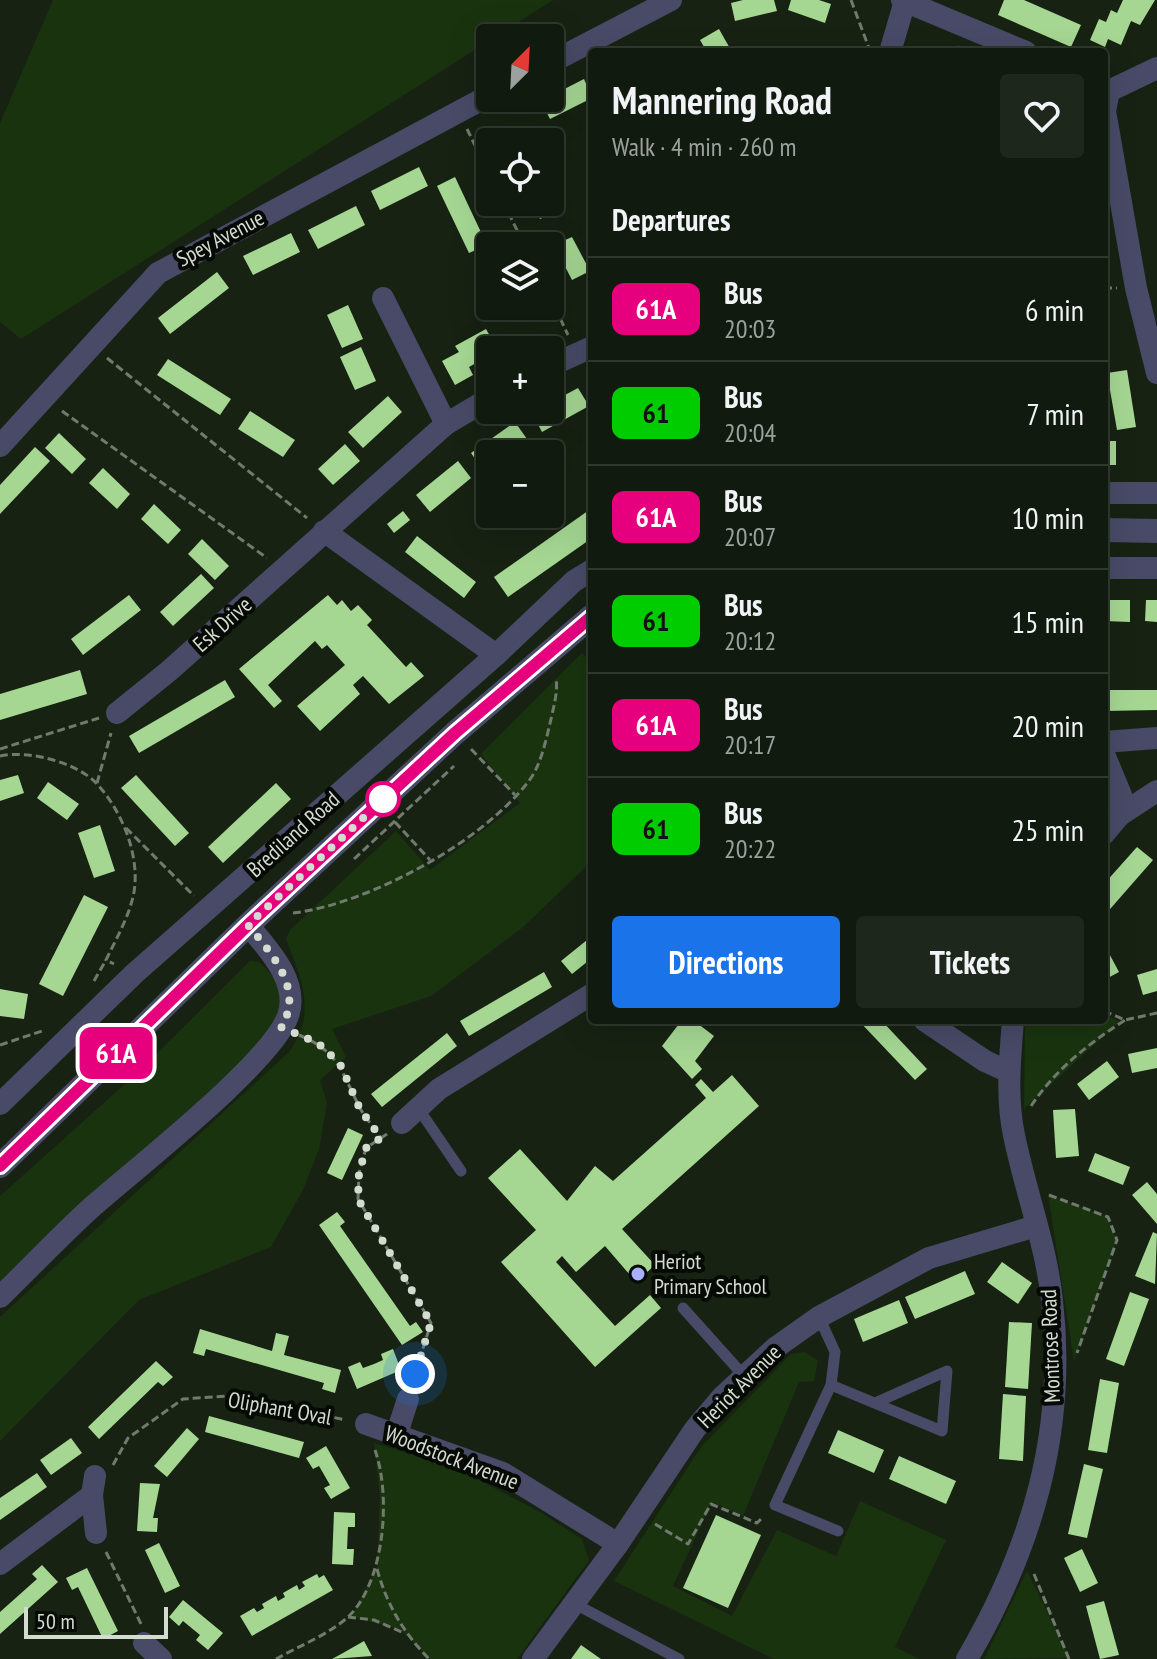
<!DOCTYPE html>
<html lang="en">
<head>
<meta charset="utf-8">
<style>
	:root { --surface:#111a0e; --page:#1e271c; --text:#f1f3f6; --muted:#9ca19e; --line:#30382e; --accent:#1a73e8 }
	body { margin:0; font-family:"PT Sans Narrow",sans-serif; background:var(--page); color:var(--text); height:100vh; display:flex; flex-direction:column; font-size:30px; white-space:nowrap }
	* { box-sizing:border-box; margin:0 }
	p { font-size:26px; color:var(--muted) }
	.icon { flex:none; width:44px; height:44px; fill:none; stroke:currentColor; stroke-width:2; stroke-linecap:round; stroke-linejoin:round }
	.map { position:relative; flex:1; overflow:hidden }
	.drawer { position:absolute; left:588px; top:48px; width:520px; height:976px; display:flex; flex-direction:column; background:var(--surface); border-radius:8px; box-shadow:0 8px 32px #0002,0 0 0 2px var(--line) }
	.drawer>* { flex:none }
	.badge { padding:0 16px; border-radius:12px; font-size:28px; line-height:52px }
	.needle { width:52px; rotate:24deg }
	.controls { position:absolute; left:476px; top:24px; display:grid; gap:16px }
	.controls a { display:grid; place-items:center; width:88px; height:88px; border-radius:8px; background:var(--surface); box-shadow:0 8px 32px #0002,0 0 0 2px var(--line); font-size:40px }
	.scale { position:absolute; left:24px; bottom:20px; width:144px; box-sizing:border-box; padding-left:8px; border:4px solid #d4dbd1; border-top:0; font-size:22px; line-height:28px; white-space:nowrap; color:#d4dbd1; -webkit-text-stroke:6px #060a05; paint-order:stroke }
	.you { position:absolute; width:40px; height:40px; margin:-20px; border:6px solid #fff; border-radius:50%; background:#1a73e8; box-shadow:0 0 0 12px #1a73e833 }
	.map>.badge { position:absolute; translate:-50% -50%; box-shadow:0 0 0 4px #fff }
	h2 { padding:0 24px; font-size:30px; line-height:72px }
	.round { display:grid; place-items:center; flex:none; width:84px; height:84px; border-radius:8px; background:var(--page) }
	.headline { display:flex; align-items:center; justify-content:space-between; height:136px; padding:0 24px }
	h1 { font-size:38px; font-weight:600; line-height:60px }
	.cta { display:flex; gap:16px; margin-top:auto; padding:16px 24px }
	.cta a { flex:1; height:92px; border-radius:8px; background:var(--accent); color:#fff; font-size:32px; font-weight:600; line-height:92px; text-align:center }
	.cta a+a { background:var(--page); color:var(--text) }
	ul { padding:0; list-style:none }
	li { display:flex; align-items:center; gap:24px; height:104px; padding:0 24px; border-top:2px solid var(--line) }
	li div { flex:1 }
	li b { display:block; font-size:30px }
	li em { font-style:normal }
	li .badge { min-width:88px; font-weight:700; text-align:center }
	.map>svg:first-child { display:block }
	.green { fill:#19330f }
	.building { fill:#a5d793 }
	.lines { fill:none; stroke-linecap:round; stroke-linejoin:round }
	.path { stroke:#717a6e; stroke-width:3; stroke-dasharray:8 4; stroke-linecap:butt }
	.service { stroke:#484a67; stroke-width:11 }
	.minor { stroke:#484a67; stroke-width:22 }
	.tertiary { stroke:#484a67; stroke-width:24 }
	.line-casing { stroke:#fff; stroke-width:18 }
	.line { stroke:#e6007e; stroke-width:12 }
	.walk { stroke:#d4dbd1; stroke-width:8; stroke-dasharray:0 14.4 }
	.stop-dot { fill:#fff; stroke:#e6007e; stroke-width:4 }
	.poi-dot { fill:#a9b0fc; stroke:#060a05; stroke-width:3 }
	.labels { text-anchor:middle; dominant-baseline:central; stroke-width:8; stroke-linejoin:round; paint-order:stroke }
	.street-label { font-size:22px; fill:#d4dbd1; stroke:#060a05 }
	.poi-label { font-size:22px; fill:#d4dbd1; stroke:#060a05; text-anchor:start }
</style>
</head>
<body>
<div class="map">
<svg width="1157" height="1659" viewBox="0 0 1157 1659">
	<rect width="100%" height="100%" fill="#172213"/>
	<g class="green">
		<polygon points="53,0 553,0 21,339 0,322 0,123"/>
		<path d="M582 653 592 663V861L522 928 431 996 332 1029 346 1057 320 1080 327 1103 319 1149 303 1190 271 1247 139 1300 0 1441V1317L289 1052C318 1013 301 979 286 939L290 930 396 831 430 870 520 803 481 754Z"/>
		<polygon points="250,961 259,962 280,983 283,1010 264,1044 0,1289 0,1196 136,1074"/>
		<polygon points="1104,1015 1120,1021 1024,1109 1025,1020 1104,1020"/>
		<polygon points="1048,1194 1108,1217 1117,1240 1074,1361"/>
		<polygon points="805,1352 818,1361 814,1381 799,1382 743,1516 712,1502 673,1586 732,1616 777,1530 836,1556 860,1501 946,1540 895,1647 919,1659 774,1659 614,1581 701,1447 791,1354"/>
		<polygon points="374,1443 452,1466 540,1512 582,1539 589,1560 517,1659 430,1659 400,1629 351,1617 377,1567 380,1497"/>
		<polygon points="1027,1571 1070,1658 984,1659"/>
	</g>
	<g class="building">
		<polygon points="743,0 774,0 777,11 735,21 731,3"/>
		<polygon points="791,0 819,0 831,4 825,23 788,10"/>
		<polygon points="1004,0 1024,0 1081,25 1071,47 998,15"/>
		<polygon points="1123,0 1155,0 1140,25 1131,21 1121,45 1108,39 1105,47 1090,40 1099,19 1106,22 1111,10 1117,13"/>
		<polygon points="719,29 732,52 707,52 700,40"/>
		<polygon points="584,79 592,98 550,119 541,101"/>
		<polygon points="419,167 428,186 380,210 371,191"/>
		<polygon points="455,177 487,245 469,253 437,186"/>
		<polygon points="550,193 558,210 540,219 532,202 550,202"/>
		<polygon points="356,206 365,225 318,249 308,230"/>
		<polygon points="291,233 300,252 253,275 243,256"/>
		<polygon points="572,237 590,271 572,280 554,245"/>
		<polygon points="490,262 490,298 475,271"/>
		<polygon points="217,272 229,288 170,334 158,318"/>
		<polygon points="348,305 363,339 342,348 327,315"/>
		<polygon points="486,329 498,350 490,350 490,355 469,367 473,375 455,385 442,361 459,352 455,346"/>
		<polygon points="361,347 376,381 355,390 340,357"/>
		<polygon points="168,359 231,399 220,415 157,375"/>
		<polygon points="1127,370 1136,427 1117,430 1107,373"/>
		<polygon points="578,388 589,406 542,432 532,413 550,410 550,403"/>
		<polygon points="388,396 402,412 363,448 348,432"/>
		<polygon points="250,411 295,440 283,457 238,429"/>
		<polygon points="515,422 527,439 506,454 490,454 490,465 483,470 471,453"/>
		<polygon points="59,433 86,459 72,474 45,448"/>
		<rect x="1104" y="441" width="12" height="24"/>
		<polygon points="345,444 360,461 333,485 318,469"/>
		<polygon points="35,447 50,461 0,514 0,485"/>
		<polygon points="458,461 471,478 430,512 416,495"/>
		<polygon points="103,468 130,494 117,509 89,483"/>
		<polygon points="154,504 181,530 168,544 141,519"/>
		<polygon points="592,508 592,538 508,597 494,577"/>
		<polygon points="403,511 410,520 394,533 387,524"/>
		<polygon points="417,536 476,582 464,598 405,552"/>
		<polygon points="202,539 229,566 215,580 188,554"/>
		<polygon points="201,574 214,588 173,626 160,612"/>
		<polygon points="129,595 141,610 83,655 71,639"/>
		<polygon points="328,595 337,605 342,600 351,611 358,605 372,620 367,625 406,667 411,662 424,676 389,704 363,676 353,685 360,694 320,731 297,706 345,665 327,645 322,649 315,641 268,685 282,701 274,708 239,669"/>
		<polygon points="1104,600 1130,600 1130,622 1104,621"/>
		<polygon points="1146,600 1157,600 1157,622 1145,621"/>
		<polygon points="80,670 87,694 0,720 0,694"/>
		<polygon points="225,680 235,697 139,753 129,736"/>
		<polygon points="1104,690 1157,690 1157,710 1104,711"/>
		<polygon points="18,775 24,793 0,801 0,780"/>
		<polygon points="136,775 189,833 175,846 121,788"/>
		<polygon points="48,782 79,804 67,820 37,798"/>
		<polygon points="276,783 291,799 223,863 208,847"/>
		<polygon points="100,825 115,871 94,878 78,833"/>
		<polygon points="1137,847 1153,860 1104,916 1104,884"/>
		<polygon points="84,895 108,907 63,996 39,984"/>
		<polygon points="592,936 592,958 572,974 561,961"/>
		<polygon points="1104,944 1119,972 1104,980"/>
		<polygon points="1157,969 1157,991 1143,995 1137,975"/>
		<polygon points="544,972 552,987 469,1036 460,1021"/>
		<polygon points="0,989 28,994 24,1019 0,1016"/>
		<polygon points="682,1020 693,1020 714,1036 695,1061 702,1069 692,1079 662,1046"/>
		<polygon points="858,1020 881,1020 927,1069 915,1080"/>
		<polygon points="447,1033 457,1046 382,1107 371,1094"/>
		<polygon points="1157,1048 1157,1068 1132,1073 1128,1054"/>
		<polygon points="1107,1061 1119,1077 1089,1100 1077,1084"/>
		<polygon points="732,1075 759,1106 622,1229 655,1265 636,1282 605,1246 576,1272 562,1256 556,1262 615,1326 650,1295 661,1308 595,1367 501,1262 536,1230 488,1178 520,1149 567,1201 595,1166 613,1181 706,1098 695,1085 701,1079 713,1092"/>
		<polygon points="1075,1109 1079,1156 1056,1158 1053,1110"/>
		<polygon points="348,1128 363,1135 342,1180 327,1173"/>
		<polygon points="1095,1153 1130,1167 1123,1185 1088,1171"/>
		<polygon points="1147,1182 1157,1194 1157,1224 1132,1195"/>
		<polygon points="337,1212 345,1222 340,1226 410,1326 416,1322 423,1332 402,1345 319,1225"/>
		<polygon points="1153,1232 1157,1234 1155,1284 1135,1276"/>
		<polygon points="1002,1262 1032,1283 1018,1304 987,1282"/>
		<polygon points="965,1271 975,1294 915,1319 905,1297"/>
		<polygon points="1130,1292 1149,1299 1124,1366 1106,1359"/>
		<polygon points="899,1300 908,1323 863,1342 854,1319"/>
		<polygon points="1009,1322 1032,1323 1028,1389 1005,1387"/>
		<polygon points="200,1329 272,1351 276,1333 289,1336 284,1355 341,1370 335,1393 322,1389 324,1383 206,1349 204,1356 193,1353"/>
		<polygon points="393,1349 401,1370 357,1389 348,1367 360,1362 363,1368 374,1364 383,1360 381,1354"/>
		<polygon points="156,1361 173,1377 163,1386 158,1382 99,1439 88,1427"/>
		<polygon points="1100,1379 1119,1383 1107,1453 1088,1450"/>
		<polygon points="1003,1394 1026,1396 1023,1461 999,1459"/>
		<polygon points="209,1416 304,1442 299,1458 205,1432"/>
		<polygon points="187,1428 199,1439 167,1477 154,1466"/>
		<polygon points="838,1430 884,1450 874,1473 828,1453"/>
		<polygon points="71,1438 82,1453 51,1475 40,1460"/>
		<polygon points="326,1446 350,1488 331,1499 324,1488 330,1485 319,1466 313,1469 306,1458"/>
		<polygon points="899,1456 956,1481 946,1504 889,1479"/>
		<polygon points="1084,1464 1103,1469 1087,1538 1068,1534"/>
		<polygon points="37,1473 47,1487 0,1520 0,1498"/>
		<polygon points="140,1483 160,1484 153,1518 158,1518 157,1532 137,1531"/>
		<polygon points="334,1512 355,1513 355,1527 348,1527 347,1549 354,1549 353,1565 332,1564"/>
		<polygon points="716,1515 761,1535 728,1608 683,1588"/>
		<polygon points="159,1543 180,1586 165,1593 145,1550"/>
		<polygon points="1082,1549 1098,1583 1080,1592 1064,1558"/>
		<polygon points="42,1565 58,1582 0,1634 0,1612 37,1579 32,1574"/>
		<polygon points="87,1568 118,1631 103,1639 78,1587 72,1590 66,1578"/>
		<polygon points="317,1574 319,1578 324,1575 333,1590 252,1636 240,1616 254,1608 257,1612 264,1608 262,1604 276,1596 278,1601 285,1597 283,1593 297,1585 299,1590 305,1586 302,1582"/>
		<polygon points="183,1600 223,1633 208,1650 196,1640 200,1635 183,1621 179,1626 169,1617"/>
		<polygon points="1104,1601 1119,1655 1100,1659 1086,1606"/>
		<polygon points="364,1641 372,1656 332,1659 343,1653"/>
		<polygon points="581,1645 601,1659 571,1659"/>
	</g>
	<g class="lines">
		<g class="path">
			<polyline points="851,0 869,48"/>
			<polyline points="944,52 959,47"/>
			<polyline points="467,129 490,176"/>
			<polyline points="503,202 525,246"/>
			<polyline points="1104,288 1117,288"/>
			<polyline points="550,297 568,335"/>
			<polyline points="107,358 307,518"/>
			<polyline points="62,411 267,558"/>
			<polyline points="0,749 99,718"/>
			<polyline points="471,749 515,795"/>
			<path d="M0 756C28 750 77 762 97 784 122 811 140 855 134 892 130 915 116 939 106 960L114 964"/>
			<polyline points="97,783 111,733"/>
			<polyline points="395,822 430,860"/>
			<polyline points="126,828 194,896"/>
			<polyline points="354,859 454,766"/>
			<path d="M293 913C368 904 481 843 528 782 541 766 546 740 551 719 554 705 558 692 556 678"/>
			<polyline points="94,981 106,960"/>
			<polyline points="1104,1011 1125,1020 1157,1013"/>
			<path d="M299 1035C339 1052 341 1071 359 1106 364 1117 374 1127 381 1138"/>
			<polyline points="0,1045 45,1030"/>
			<path d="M1031 1106C1057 1068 1087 1045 1125 1020"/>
			<polyline points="387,1134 366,1148 359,1173 358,1199 431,1323 413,1380"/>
			<polyline points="1049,1195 1108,1217 1117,1240 1077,1353"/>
			<polyline points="113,1465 128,1438 183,1399 229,1396 346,1420"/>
			<polyline points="655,1524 688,1544 711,1504 757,1523 763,1517"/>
			<polyline points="106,1552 141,1624"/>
			<path d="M377 1569C387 1605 403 1632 429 1659"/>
			<polyline points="1034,1574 1069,1659"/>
			<polyline points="348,1617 374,1620 404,1633"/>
			<path d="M276 1659C299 1646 332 1633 350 1615 385 1579 391 1495 375 1450"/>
		</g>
		<g class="service">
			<polyline points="418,1108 461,1171"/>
			<polyline points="683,1308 744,1376"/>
			<polyline points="819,1317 835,1352 831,1385 775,1505 838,1531"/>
			<polyline points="831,1385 942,1431 947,1371 875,1403"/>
			<polyline points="575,1604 679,1659"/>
		</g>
		<g class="minor">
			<polyline points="902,0 1026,52"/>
			<polyline points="890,52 905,1"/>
			<polyline points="550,63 671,0"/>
			<polyline points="1157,68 1109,91 1105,111 1136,288 1157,373"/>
			<polyline points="383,298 446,424"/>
			<polyline points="550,366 592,347"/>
			<polyline points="0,446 158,273 490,95"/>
			<polyline points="1104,493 1157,493"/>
			<polyline points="324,531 496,655"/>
			<polyline points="1104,568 1157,568"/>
			<polyline points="117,713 169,671 446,424 490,398"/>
			<polyline points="1104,742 1157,738"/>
			<polyline points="1104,754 1121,795 1120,815"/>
			<polyline points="1104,834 1120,815 1157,791"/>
			<polyline points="924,1020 985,1061 1009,1072"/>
			<polyline points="0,1104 135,973 496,655 574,581 592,570"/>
			<polyline points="402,1123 439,1089 592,994"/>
			<path d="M0 1297C31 1267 60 1236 92 1207 135 1169 272 1062 288 1016 300 982 268 949 248 925"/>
			<polyline points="366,1424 503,1473 618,1544"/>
			<polyline points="397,1433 408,1399"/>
			<polyline points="95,1476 92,1495 96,1533"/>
			<polyline points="0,1564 92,1495"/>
			<polyline points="144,1643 161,1659"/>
			<polyline points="533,1659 618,1544 695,1429 722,1397 775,1348 819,1317 929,1258 1036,1226"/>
			<path d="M967 1659C1032 1548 1067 1430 1052 1300 1046 1244 1025 1190 1014 1135 1006 1098 1010 1058 1013 1020"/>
		</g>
		<g class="tertiary">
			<polyline points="1104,530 1157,531"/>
			<polyline points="0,1166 248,925 455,733 592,616"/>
		</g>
	</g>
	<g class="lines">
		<g class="line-casing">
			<polyline id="line" points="0,1166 248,925 455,733 592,616"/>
		</g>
		<use href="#line" class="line"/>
		<path class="walk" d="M383 799 389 794 248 925C272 954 305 990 281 1027L318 1043 340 1064 360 1109 381 1138 366 1148 359 1173 358 1199 431 1323 415 1374"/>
	</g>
	<circle class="stop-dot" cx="383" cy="799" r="16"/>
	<circle class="poi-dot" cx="638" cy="1274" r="8"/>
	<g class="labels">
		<g class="street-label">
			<text transform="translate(220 238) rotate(-28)">Spey Avenue</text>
			<text transform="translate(222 624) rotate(-42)">Esk Drive</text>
			<text transform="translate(293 834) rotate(-42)">Brediland Road</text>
			<text transform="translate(1050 1346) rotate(-92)">Montrose Road</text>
			<text transform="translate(739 1386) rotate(-45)">Heriot Avenue</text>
			<text transform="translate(280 1408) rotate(10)">Oliphant Oval</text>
			<text transform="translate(452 1457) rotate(21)">Woodstock Avenue</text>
		</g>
		<g class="poi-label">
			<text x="654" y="1261">Heriot<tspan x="654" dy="25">Primary School</tspan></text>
		</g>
	</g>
</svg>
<div class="controls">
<a><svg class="needle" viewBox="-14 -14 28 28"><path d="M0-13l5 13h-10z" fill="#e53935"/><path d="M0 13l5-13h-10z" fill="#9ca19e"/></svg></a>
<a><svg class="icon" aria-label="locate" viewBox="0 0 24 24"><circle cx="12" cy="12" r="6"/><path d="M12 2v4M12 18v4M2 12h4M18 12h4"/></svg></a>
<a><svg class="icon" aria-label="layers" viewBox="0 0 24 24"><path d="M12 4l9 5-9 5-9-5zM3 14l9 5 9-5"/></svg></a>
<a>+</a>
<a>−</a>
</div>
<div class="scale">50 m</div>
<div class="you" style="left:415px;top:1374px"></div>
<b class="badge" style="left:116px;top:1053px;background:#e6007e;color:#fff">61A</b>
<section class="drawer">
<div class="headline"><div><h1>Mannering Road</h1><p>Walk · 4 min · 260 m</p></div><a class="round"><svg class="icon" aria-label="heart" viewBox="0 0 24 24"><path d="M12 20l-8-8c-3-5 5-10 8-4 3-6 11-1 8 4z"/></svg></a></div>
<h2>Departures</h2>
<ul>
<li><span class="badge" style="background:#e6007e;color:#fff">61A</span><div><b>Bus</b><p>20:03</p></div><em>6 min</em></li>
<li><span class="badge" style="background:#0c0;color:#111">61</span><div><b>Bus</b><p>20:04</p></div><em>7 min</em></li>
<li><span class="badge" style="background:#e6007e;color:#fff">61A</span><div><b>Bus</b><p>20:07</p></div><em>10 min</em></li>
<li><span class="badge" style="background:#0c0;color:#111">61</span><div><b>Bus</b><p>20:12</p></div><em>15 min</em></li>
<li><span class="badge" style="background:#e6007e;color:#fff">61A</span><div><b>Bus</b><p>20:17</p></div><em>20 min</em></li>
<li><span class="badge" style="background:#0c0;color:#111">61</span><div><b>Bus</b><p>20:22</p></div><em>25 min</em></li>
</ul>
<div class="cta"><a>Directions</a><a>Tickets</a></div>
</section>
</div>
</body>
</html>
